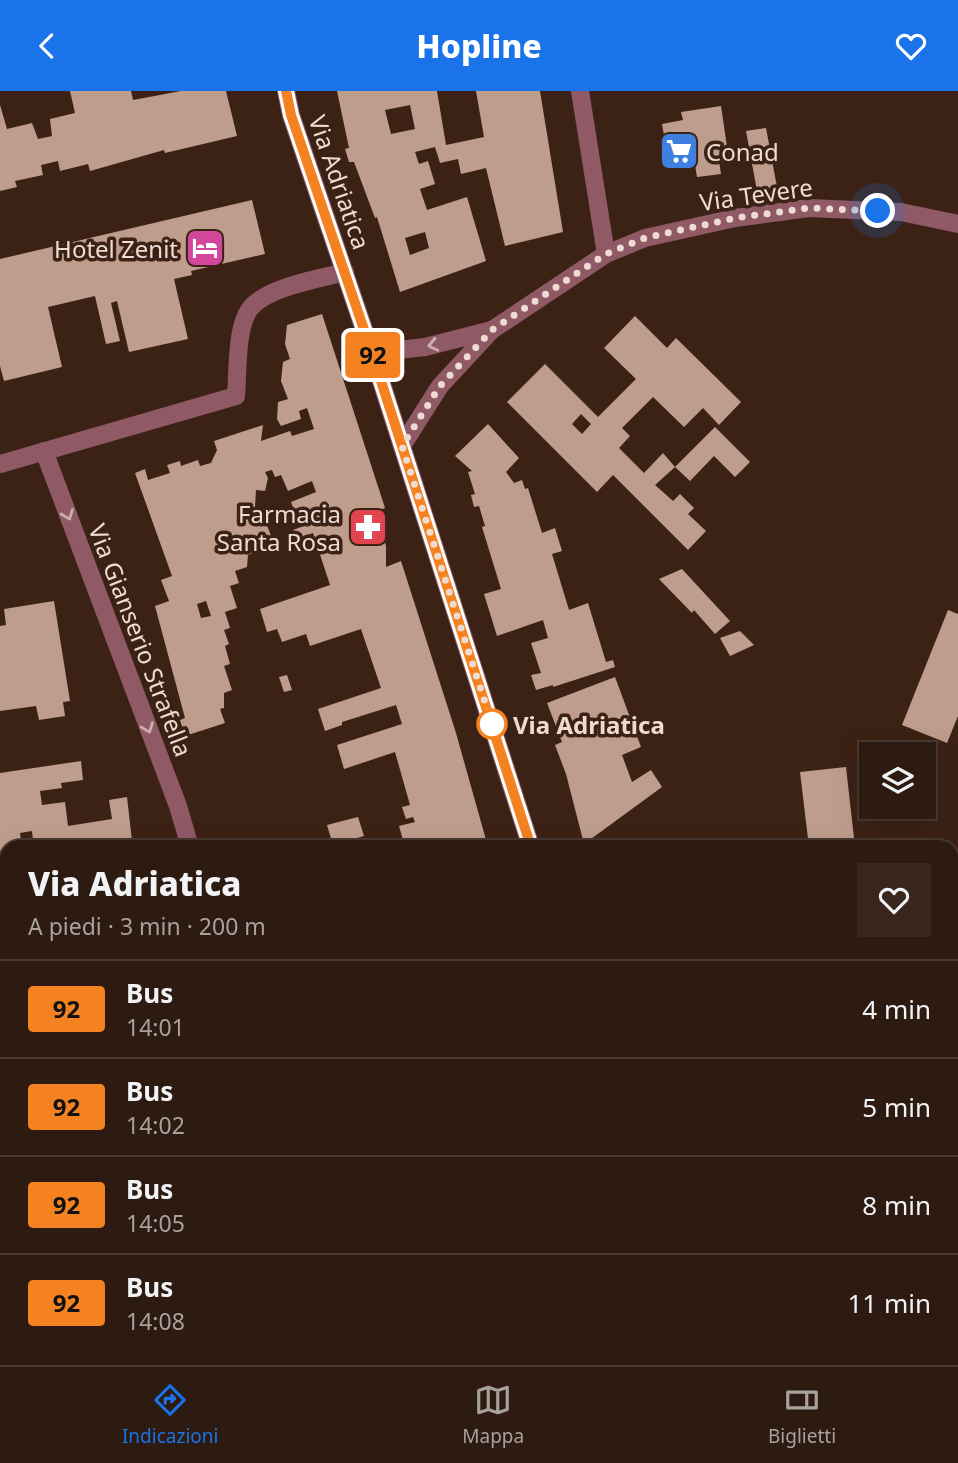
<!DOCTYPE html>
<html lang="it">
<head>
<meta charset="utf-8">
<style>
	:root { --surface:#2d1a10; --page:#39271e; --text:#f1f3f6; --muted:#a7a19f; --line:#483830; --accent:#1a73e8 }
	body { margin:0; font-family:"Noto Sans",sans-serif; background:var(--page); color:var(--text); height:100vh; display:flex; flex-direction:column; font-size:26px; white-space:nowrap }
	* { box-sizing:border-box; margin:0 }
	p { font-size:23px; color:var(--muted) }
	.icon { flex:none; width:38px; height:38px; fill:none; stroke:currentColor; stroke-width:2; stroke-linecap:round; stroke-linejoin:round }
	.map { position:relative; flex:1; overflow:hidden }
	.details { position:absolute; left:0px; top:749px; width:959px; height:525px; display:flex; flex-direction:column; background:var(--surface); border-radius:21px 21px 0 0; box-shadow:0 7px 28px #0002,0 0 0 2px var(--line) }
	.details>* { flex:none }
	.badge { padding:0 14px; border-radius:5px; font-size:24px; line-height:46px }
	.tools { position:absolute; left:859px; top:651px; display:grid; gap:14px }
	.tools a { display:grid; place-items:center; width:77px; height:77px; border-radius:0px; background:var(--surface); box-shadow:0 7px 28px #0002,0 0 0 2px var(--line); font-size:35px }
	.you { position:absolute; width:35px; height:35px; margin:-18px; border:5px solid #fff; border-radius:50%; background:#1a73e8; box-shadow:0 0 0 10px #1a73e833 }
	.map>.badge { position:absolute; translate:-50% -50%; box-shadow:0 0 0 4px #fff }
	.round { display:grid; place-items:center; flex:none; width:74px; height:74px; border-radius:0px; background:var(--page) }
	.summary { display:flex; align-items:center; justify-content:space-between; height:119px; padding:0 28px }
	h1 { font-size:33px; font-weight:800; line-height:52px }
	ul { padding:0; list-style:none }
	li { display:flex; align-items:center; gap:21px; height:98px; padding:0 28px; border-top:2px solid var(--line) }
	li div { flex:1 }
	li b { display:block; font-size:26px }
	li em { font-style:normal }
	li .badge { min-width:77px; font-weight:700; text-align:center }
	header { display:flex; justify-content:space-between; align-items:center; height:91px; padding:0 28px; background:var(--accent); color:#fff; font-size:32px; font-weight:800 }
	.tabs { display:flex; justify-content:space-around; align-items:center; height:98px; border-top:2px solid var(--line); background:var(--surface); font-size:19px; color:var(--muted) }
	.tabs a { display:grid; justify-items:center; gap:4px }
	.tabs .active { color:var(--accent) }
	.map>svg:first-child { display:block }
	.building { fill:#bf9d8d; fill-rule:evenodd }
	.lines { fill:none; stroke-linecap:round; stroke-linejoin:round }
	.minor { stroke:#8f5966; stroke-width:18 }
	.oneway { stroke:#cdaead }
	.line-casing { stroke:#fff; stroke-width:16 }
	.line { stroke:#f58220; stroke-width:10 }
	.walk { stroke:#eedcd3; stroke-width:7; stroke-dasharray:0 12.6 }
	.stop-dot { fill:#fff; stroke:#f58220; stroke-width:3.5 }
	.labels { text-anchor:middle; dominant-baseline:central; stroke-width:7; stroke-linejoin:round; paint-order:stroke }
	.poi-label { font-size:24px; fill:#eedcd3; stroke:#3c2215; text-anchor:end }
	.street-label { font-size:24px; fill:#eedcd3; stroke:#3c2215 }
	.stop-label { font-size:24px; font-weight:bold; fill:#eedcd3; stroke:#3c2215; text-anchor:start }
</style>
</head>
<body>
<header><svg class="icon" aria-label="back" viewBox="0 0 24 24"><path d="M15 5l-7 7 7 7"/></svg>Hopline<svg class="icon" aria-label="heart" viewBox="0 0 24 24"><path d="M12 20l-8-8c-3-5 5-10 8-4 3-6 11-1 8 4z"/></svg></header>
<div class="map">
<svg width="958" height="1274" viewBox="0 0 958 1274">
	<rect width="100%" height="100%" fill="#3c2215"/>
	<g class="building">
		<polygon points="70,0 131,0 133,9 181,0 226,0 237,45 165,62 164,59 90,80 88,73 60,80 58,70 41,74 43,84 15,90 17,96 0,100 0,14 7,38 32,32 38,48 52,45 50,28 75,22"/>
		<path d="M337 0H437L446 54 484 46 476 0H540L563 141 505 155 486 77 461 83 458 68 440 72 435 56 415 61 419 73 428 70 435 93 420 98 427 119 467 106 486 170 400 201 377 126 375 127 354 71H349L345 58 349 57ZM410 14 415 38 391 43 385 19ZM425 141 429 157 410 164 405 147Z"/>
		<polygon points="721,15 729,69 719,70 721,83 697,86 695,74 670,78 662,33 683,29 681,21"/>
		<polygon points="766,37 777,96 757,100 746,40"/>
		<polygon points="252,109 265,163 191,180 192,184 174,188 188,248 129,261 117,210 111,212 120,250 106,253 95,205 48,216 62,276 4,290 0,275 0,168"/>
		<path d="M322 223 385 417 367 424 383 440 386 456V476L401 470 456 642 488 756H405L399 735 415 731 413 726 406 728 402 716 410 714 395 661 344 678 337 654 402 633 396 614 342 631V634L325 640 318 618 381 597 361 538 310 555 306 543 282 551 277 538 267 541 260 518 330 494 313 442 296 448 293 439 317 430 313 421 297 428 291 411 316 401 312 390 288 400 281 384 275 386 272 379 265 381 268 387 265 400 256 399 254 433 266 432 275 455 248 464 247 476 235 480 239 492 230 495 237 517 225 521 230 537 224 539 229 553 225 555 230 573 224 575 232 599 224 602V617L220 618 225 632 185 645 180 629 185 627 155 515 169 510 161 489 172 485 135 382 145 378 148 389 170 382 167 374 180 370 181 375 198 369 200 375 211 372 217 359 214 350 263 334 261 350 290 340 292 345 314 338 307 317 299 320 301 328 281 335 277 328 278 311 288 308 281 290 283 271 290 268 285 253 287 234ZM206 510 211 525 201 527 197 513Z"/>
		<path d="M635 225 667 257 676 247 741 311 719 334 703 317 684 336 653 306 622 337 630 345 619 357 644 382 663 362 675 376 715 336 750 371 735 386 714 365 690 390 675 376 655 394 673 410 680 403 694 417 688 423 706 440 688 459 613 384 597 401 507 311 545 273 598 326 636 288 604 257ZM581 323 591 333 582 343 572 333Z"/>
		<polygon points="488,333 519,367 506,381 514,392 522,389 525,398 528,397 542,442 555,437 562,460 552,463 569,519 588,512 606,571 613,569 615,576 553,596 553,594 536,599 531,584 541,582 531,552 548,547 543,529 497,545 484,503 501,498 482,436 485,435 479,415 474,416 471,404 475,403 468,381 472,380 455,365"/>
		<polygon points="682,478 730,530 715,543 694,519 692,522 659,488"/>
		<polygon points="54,510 70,610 63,611 65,625 39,629 36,615 0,620 0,535 6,534 4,518"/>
		<polygon points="948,519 958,523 958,625 947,652 902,634"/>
		<polygon points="740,540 754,554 730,565 720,547"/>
		<polygon points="287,584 292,599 284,601 279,586"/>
		<polygon points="615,586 641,656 622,664 632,691 651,679 662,696 584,753 566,683 555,654 562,651 547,612"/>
		<polygon points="81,670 83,689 61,692 62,697 40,700 42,714 65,711 68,735 112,728 109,709 127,706 132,750 126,751 127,756 44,756 43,749 33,750 32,740 20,742 22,756 7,756 7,767 0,768 0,682"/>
		<polygon points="846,676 855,756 809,756 800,681"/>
		<polygon points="358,726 364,745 333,754 327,734"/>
		<polygon points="673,749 674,756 628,756 627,754"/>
		<polygon points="7,851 7,887 0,888 0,853"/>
		<polygon points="7,911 7,954 0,955 0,912"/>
		<polygon points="7,989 7,1050 0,1051 0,990"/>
		<polygon points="7,1146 7,1190 4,1191 6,1202 0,1203 0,1147"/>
		<polygon points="7,1222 7,1267 34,1267 35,1274 0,1274 0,1223"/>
		<polygon points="163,1267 228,1267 229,1274 164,1274"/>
		<polygon points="324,1267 422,1267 423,1274 326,1274"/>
		<rect x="485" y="1267" width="93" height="7"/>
		<polygon points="663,1267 907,1267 907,1274 756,1272 756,1274 663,1274"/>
	</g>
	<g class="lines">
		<g class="minor">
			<polyline points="286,0 291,24 372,262 531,756"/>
			<polyline points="580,0 606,163"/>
			<polyline points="372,262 425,256 492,239"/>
			<polyline points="402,355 440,295 492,239 606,163 645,147 735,127 809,117 901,121 958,133"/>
			<polyline points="44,360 178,715 190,756"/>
			<path d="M0 373 236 305C238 282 236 238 249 219 265 196 319 188 345 181"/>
			<polyline points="0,801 7,800"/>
			<polyline points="0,1098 7,1097"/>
			<polyline points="277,1267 278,1274"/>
			<polyline points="618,1267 619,1274"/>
		</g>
	</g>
	<defs><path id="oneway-chevron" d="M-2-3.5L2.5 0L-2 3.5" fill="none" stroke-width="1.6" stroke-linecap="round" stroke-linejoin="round" transform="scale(1.75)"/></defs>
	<g class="oneway">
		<use href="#oneway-chevron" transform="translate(433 254) rotate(167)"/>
		<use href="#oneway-chevron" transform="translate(68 424) rotate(69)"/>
		<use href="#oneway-chevron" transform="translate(148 637) rotate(69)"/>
	</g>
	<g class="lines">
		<g class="line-casing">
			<polyline id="line" points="286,0 291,24 372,262 531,756"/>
		</g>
		<use href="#line" class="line"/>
		<polyline class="walk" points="492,633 402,355 440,295 492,239 606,163 645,147 735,127 809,117 878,120"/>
	</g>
	<defs>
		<g id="supermarket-square" transform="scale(2.0125)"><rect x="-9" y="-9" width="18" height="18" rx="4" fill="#3f7fe0" stroke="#3c2215"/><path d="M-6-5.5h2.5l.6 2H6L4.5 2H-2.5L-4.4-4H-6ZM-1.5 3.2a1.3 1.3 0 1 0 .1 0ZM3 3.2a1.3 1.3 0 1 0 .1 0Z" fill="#fff"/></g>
		<g id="hotel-square" transform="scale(2.0125)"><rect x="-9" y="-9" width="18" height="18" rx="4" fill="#d1479c" stroke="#3c2215"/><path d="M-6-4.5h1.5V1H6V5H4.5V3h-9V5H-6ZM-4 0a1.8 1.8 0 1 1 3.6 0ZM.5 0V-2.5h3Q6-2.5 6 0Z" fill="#fff"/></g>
		<g id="pharmacy-square" transform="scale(2.0125)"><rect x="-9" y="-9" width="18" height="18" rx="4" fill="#e0444e" stroke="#3c2215"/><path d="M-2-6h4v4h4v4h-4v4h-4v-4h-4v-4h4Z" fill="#fff"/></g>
	</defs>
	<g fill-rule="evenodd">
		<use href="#supermarket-square" x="679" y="60"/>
		<use href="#hotel-square" x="205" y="157"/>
		<use href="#pharmacy-square" x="368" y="436"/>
	</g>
	<circle class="stop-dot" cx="492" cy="633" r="14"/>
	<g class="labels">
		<g class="poi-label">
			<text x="706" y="60" text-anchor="start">Conad</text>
			<text x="178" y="157">Hotel Zenit</text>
			<text x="341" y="422">Farmacia<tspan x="341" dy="28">Santa Rosa</tspan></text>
		</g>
		<g class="street-label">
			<text transform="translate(340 91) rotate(71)">Via Adriatica</text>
			<text transform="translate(756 103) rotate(-8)">Via Tevere</text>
			<text transform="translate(141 549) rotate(69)">Via Gianserio Strafella</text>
		</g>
		<g class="stop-label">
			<text x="513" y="633">Via Adriatica</text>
		</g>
	</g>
</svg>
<div class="tools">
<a><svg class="icon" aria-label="layers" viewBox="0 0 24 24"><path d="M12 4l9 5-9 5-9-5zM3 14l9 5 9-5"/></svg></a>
</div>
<div class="you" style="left:878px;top:120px"></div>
<b class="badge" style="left:373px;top:264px;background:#f58220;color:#111">92</b>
<section class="details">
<div class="summary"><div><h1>Via Adriatica</h1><p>A piedi · 3 min · 200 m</p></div><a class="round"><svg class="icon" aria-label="heart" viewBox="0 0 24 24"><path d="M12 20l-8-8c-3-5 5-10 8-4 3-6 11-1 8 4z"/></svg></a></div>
<ul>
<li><span class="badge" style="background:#f58220;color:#111">92</span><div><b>Bus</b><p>14:01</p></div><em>4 min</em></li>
<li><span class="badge" style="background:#f58220;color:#111">92</span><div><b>Bus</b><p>14:02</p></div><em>5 min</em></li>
<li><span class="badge" style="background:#f58220;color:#111">92</span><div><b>Bus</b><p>14:05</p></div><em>8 min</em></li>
<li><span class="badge" style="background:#f58220;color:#111">92</span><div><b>Bus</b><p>14:08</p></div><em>11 min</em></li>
</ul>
</section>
</div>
<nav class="tabs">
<a class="active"><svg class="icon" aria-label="directions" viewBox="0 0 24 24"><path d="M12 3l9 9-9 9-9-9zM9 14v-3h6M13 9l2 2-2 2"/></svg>Indicazioni</a>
<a><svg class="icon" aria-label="map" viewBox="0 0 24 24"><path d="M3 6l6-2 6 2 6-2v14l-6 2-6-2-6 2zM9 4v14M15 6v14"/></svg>Mappa</a>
<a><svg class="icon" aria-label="tickets" viewBox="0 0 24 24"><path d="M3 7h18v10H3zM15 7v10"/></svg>Biglietti</a>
</nav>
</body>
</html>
